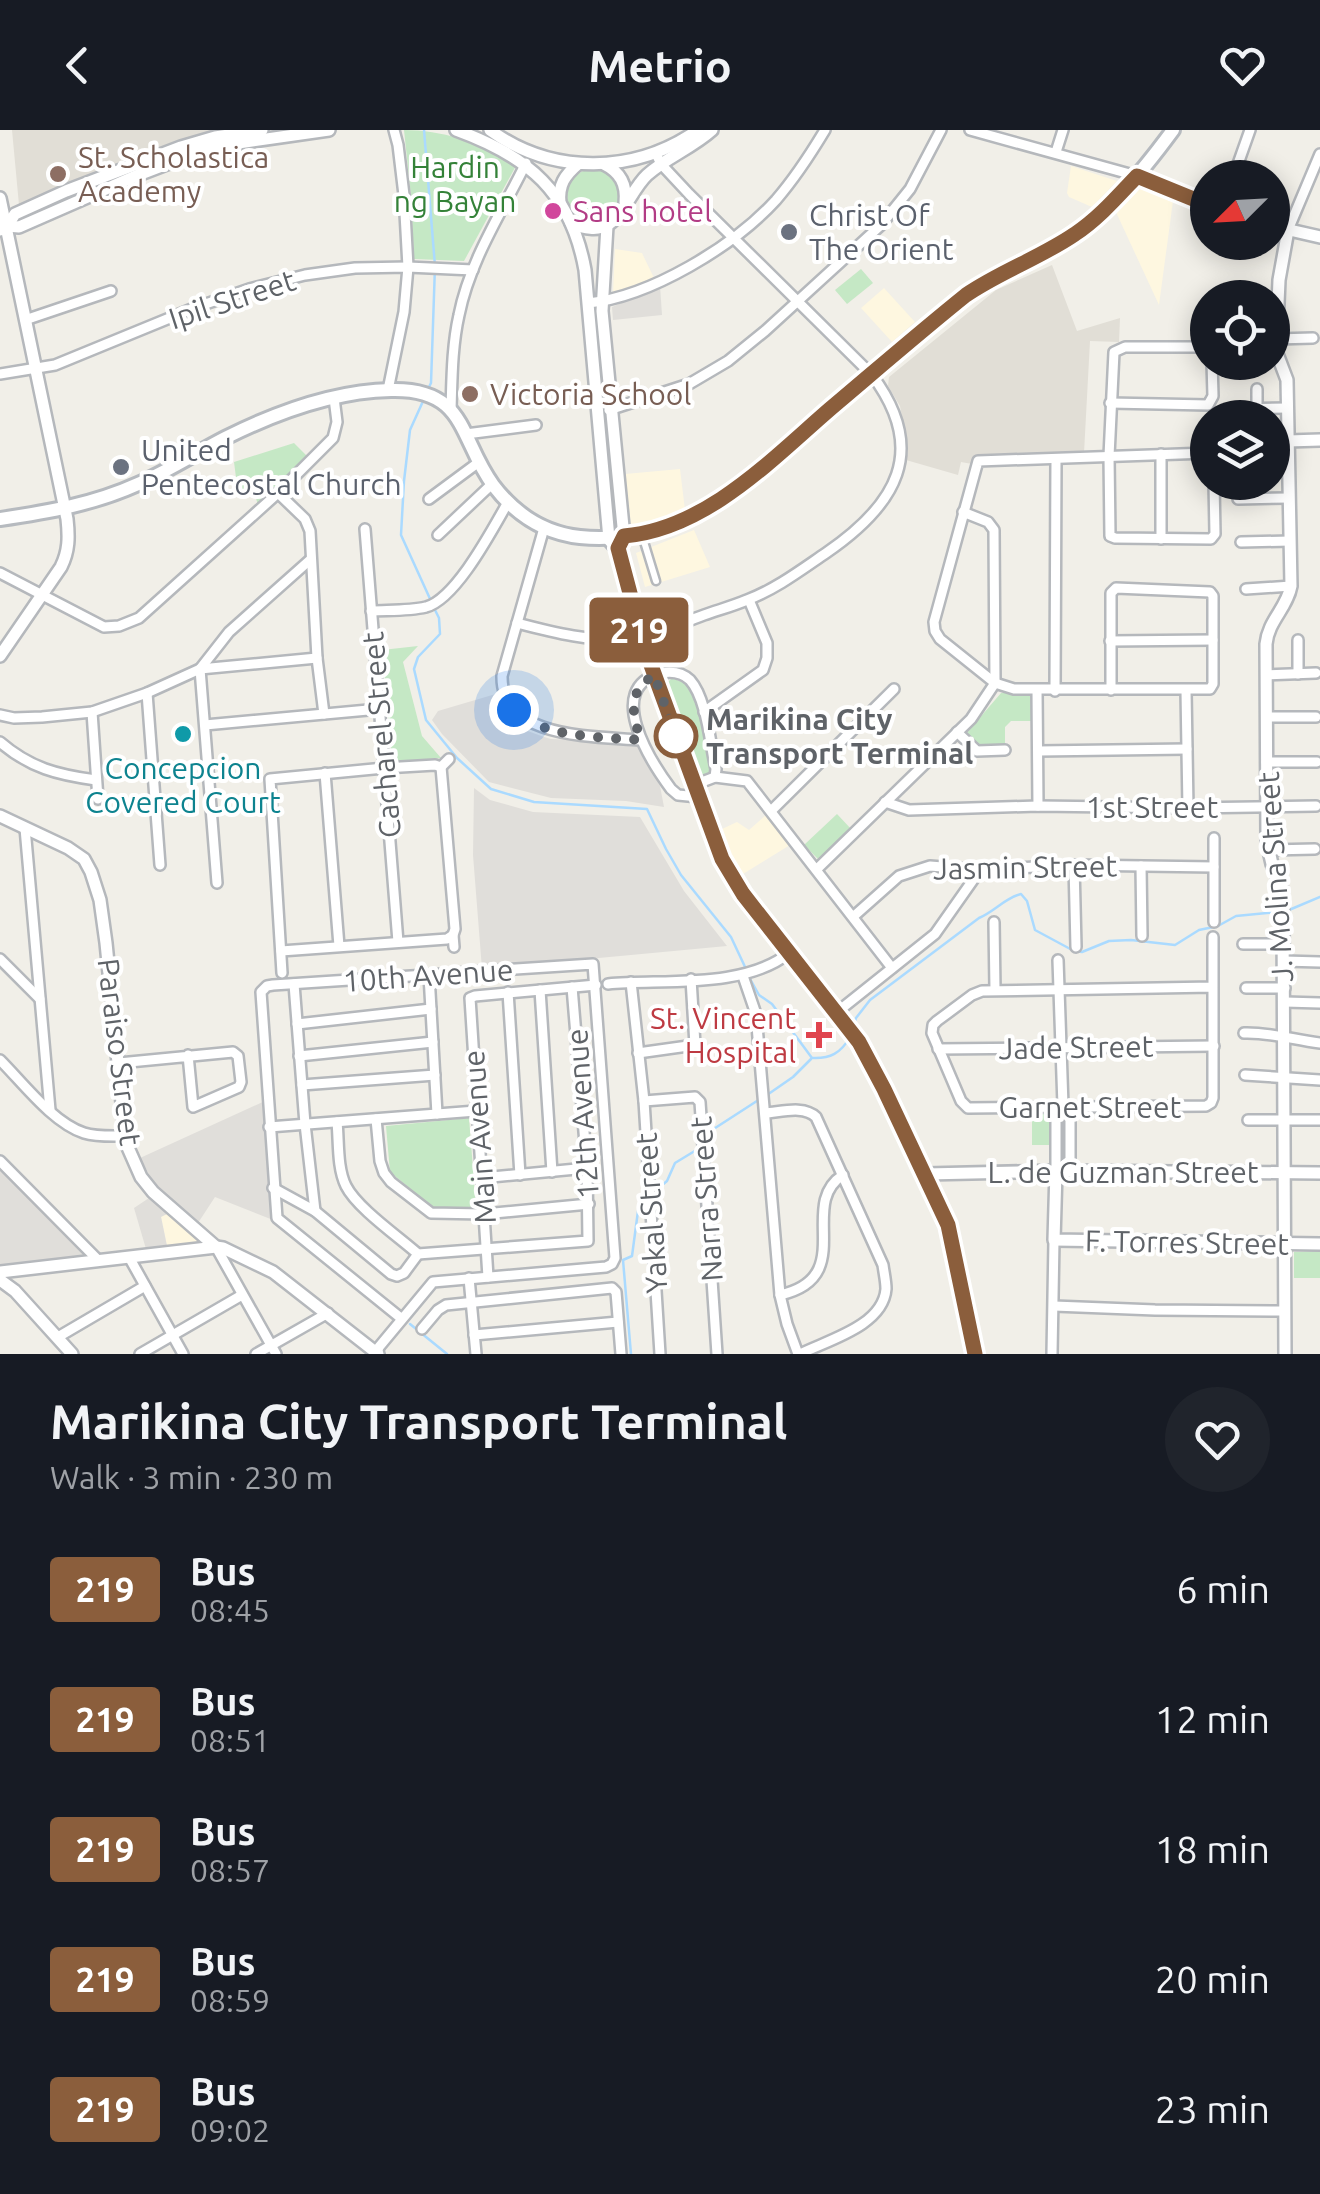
<!DOCTYPE html>
<html lang="en">
<head>
<meta charset="utf-8">
<style>
	:root { --surface:#171b24; --page:#20242c; --text:#f1f3f6; --muted:#9ea1a6 }
	body { margin:0; font-family:Ubuntu,sans-serif; background:var(--page); color:var(--text); height:100vh; display:flex; flex-direction:column; font-size:38px; white-space:nowrap }
	* { box-sizing:border-box; margin:0 }
	p { font-size:32px; color:var(--muted) }
	.icon { flex:none; width:55px; height:55px; fill:none; stroke:currentColor; stroke-width:2; stroke-linecap:round; stroke-linejoin:round }
	.map { position:relative; height:1224px; overflow:hidden }
	.side { display:flex; flex-direction:column; background:var(--surface); flex:1 }
	.side>* { flex:none }
	.badge { padding:0 20px; border-radius:8px; font-size:35px; line-height:65px }
	.needle { width:65px; rotate:246deg }
	.fabs { position:absolute; left:1190px; top:30px; display:grid; gap:20px }
	.fabs a { display:grid; place-items:center; width:100px; height:100px; border-radius:50%; background:var(--surface); box-shadow:0 5px 25px #0003; font-size:50px }
	.you { position:absolute; width:50px; height:50px; margin:-25px; border:8px solid #fff; border-radius:50%; background:#1a73e8; box-shadow:0 0 0 15px #1a73e833 }
	.map>.badge { position:absolute; translate:-50% -50%; box-shadow:0 0 0 5px #fff }
	.round { display:grid; place-items:center; flex:none; width:105px; height:105px; border-radius:52px; background:var(--page) }
	.summary { display:flex; align-items:center; justify-content:space-between; height:170px; padding:0 50px }
	h1 { font-size:48px; font-weight:700; line-height:75px }
	ul { padding:0; list-style:none }
	li { display:flex; align-items:center; gap:30px; height:130px; padding:0 50px }
	li div { flex:1 }
	li b { display:block; font-size:38px }
	li em { font-style:normal }
	li .badge { min-width:110px; font-weight:700; text-align:center }
	header { display:flex; justify-content:space-between; align-items:center; height:130px; padding:0 50px; background:var(--surface); font-size:45px; font-weight:700 }
	.map>svg:first-child { display:block }
	.commercial { fill:#fef7e0 }
	.industrial { fill:#e0deda }
	.education { fill:#e1ded6 }
	.green { fill:#c5e8c5 }
	.lines { fill:none; stroke-linecap:round; stroke-linejoin:round }
	.stream { stroke:#aadaff; stroke-width:2.5 }
	.pedestrian-casing { stroke:#b5b8bc; stroke-width:11 }
	.minor-casing { stroke:#b5b8bc; stroke-width:14 }
	.tertiary-casing { stroke:#b5b8bc; stroke-width:16 }
	.secondary-casing { stroke:#b6babf; stroke-width:18 }
	.pedestrian { stroke:#fff; stroke-width:6 }
	.minor { stroke:#fff; stroke-width:9 }
	.tertiary { stroke:#fff; stroke-width:11 }
	.secondary { stroke:#fff; stroke-width:12 }
	.line-casing { stroke:#fff; stroke-width:22 }
	.line { stroke:#8b5e3c; stroke-width:15 }
	.walk { stroke:#5f6368; stroke-width:10; stroke-dasharray:0 18 }
	.education-dot { fill:#8d6e63; stroke:#fff; stroke-width:4 }
	.hotel-dot { fill:#d1479c; stroke:#fff; stroke-width:4 }
	.worship-dot { fill:#6b7280; stroke:#fff; stroke-width:4 }
	.culture-dot { fill:#0f9aa8; stroke:#fff; stroke-width:4 }
	.stop-dot { fill:#fff; stroke:#8b5e3c; stroke-width:5 }
	.health-dot { fill:#e0444e; stroke:#fff; stroke-width:4 }
	.labels { text-anchor:middle; dominant-baseline:central; stroke-width:8; stroke-linejoin:round; paint-order:stroke }
	.education-label { font-size:30px; fill:#785e54; stroke:#fff; text-anchor:start }
	.park-label { font-size:30px; fill:#348238; stroke:#fff }
	.hotel-label { font-size:30px; fill:#b23c85; stroke:#fff; text-anchor:start }
	.worship-label { font-size:30px; fill:#5b616d; stroke:#fff; text-anchor:start }
	.street-label { font-size:30px; fill:#5f6368; stroke:#fff }
	.stop-label { font-size:30px; font-weight:bold; fill:#5f6368; stroke:#fff; text-anchor:start }
	.culture-label { font-size:30px; fill:#0d838f; stroke:#fff }
	.health-label { font-size:30px; fill:#be3a42; stroke:#fff; text-anchor:end }
</style>
</head>
<body>
<header><svg class="icon" aria-label="back" viewBox="0 0 24 24"><path d="M15 5l-7 7 7 7"/></svg>Metrio<svg class="icon" aria-label="heart" viewBox="0 0 24 24"><path d="M12 20l-8-8c-3-5 5-10 8-4 3-6 11-1 8 4z"/></svg></header>
<div class="map">
<svg width="1320" height="1224" viewBox="0 0 1320 1224">
	<rect width="100%" height="100%" fill="#f1efe8"/>
	<g class="commercial">
		<polygon points="1071,36 1117,51 1092,77 1069,67 1067,63"/>
		<polygon points="1151,43 1207,64 1207,84 1173,71 1159,175 1115,80"/>
		<polygon points="615,119 642,123 654,148 626,161 613,164"/>
		<polygon points="884,158 915,192 892,212 861,178"/>
		<polygon points="680,339 685,380 639,399 631,395 625,344"/>
		<polygon points="694,400 710,437 645,457 636,423"/>
		<polygon points="766,685 790,715 743,744 733,730 722,699 737,692 749,700"/>
		<polygon points="167,1084 202,1113 167,1116 161,1086"/>
	</g>
	<g class="industrial">
		<polygon points="660,156 662,185 613,190 612,177"/>
		<polygon points="499,563 507,582 525,600 544,607 551,609 638,613 660,656 664,677 626,671 551,668 489,652 442,604 432,590 438,581"/>
		<polygon points="474,658 490,670 533,682 640,687 684,761 727,816 482,839 473,725"/>
		<polygon points="265,971 273,1090 215,1067 198,1093 162,1068 140,1028"/>
		<polygon points="0,1038 88,1127 0,1138"/>
		<polygon points="152,1066 167,1084 161,1087 167,1116 146,1119 134,1078"/>
	</g>
	<g class="education">
		<polygon points="12,0 236,0 200,6 19,75"/>
		<polygon points="1052,135 1077,201 1120,188 1119,212 1090,211 1084,323 987,324 974,328 972,334 961,332 958,345 906,330 908,321 900,276 888,256 889,247 996,160"/>
	</g>
	<g class="green">
		<path d="M404 0C445 0 482 14 517 34L464 131 414 129 411 66Z"/>
		<circle cx="593" cy="65" r="26"/>
		<polygon points="861,139 873,153 847,174 835,160"/>
		<polygon points="294,313 309,328 258,375 253,358 238,363 234,332"/>
		<polygon points="418,516 403,532 422,606 441,628 392,632 382,520"/>
		<polygon points="672,548 691,556 701,582 713,641 697,647 667,553"/>
		<polygon points="1036,562 1037,591 1011,591 1005,597 1005,616 978,617 965,605 1001,563"/>
		<polygon points="837,684 852,700 820,731 804,715"/>
		<rect x="1032" y="984" width="18" height="31"/>
		<polygon points="469,988 476,1077 436,1080 390,1042 386,996"/>
		<polygon points="1320,1121 1320,1148 1294,1148 1294,1122"/>
	</g>
	<g class="lines">
		<g class="stream">
			<polyline points="424,0 435,136 431,253 427,261"/>
			<polyline points="424,269 410,300 404,351 401,405 431,471"/>
			<polyline points="434,478 439,488 440,504 418,527 414,539 426,590 457,628 491,659 534,672 647,679 666,719 681,745 731,807 746,839"/>
			<polyline points="1289,780 1320,767"/>
			<path d="M749 847 759 865 772 874 812 928C830 929 841 923 850 907"/>
			<path d="M854 895 856 888 870 870 979 788C995 781 1005 768 1021 764L1027 771 1035 800 1074 821 1082 822 1109 811 1131 810 1175 815 1199 800 1218 796 1236 786 1276 782"/>
			<polyline points="767,965 793,947 811,929"/>
			<polyline points="707,1012 709,1002 760,969"/>
			<polyline points="655,1061 667,1051 675,1033 698,1019"/>
			<polyline points="410,1194 447,1224"/>
			<polyline points="631,1224 623,1130 632,1126 638,1081 645,1072"/>
		</g>
		<g class="pedestrian-casing">
			<polyline id="pedestrian" points="642,405 656,451"/>
		</g>
		<g class="minor-casing">
			<g id="minor">
				<polyline points="970,0 1137,46"/>
				<polyline points="1056,22 1063,0"/>
				<polyline points="1233,48 1250,0"/>
				<polyline points="1288,100 1320,24"/>
				<path d="M588 173C650 167 734 116 776 70 795 48 810 25 825 0"/>
				<polyline points="25,190 111,161"/>
				<polyline points="1276,209 1313,208"/>
				<polyline points="1208,217 1125,217 1114,222 1109,326 1110,406 1115,408 1211,409 1215,404 1214,352"/>
				<polyline points="0,244 55,235 194,178 249,159 305,145 355,138 408,137 473,140"/>
				<polyline points="388,260 404,182 408,137 404,65 398,15 394,0"/>
				<polyline points="1110,273 1208,275 1213,266 1212,232"/>
				<polyline points="1257,277 1257,259"/>
				<polyline points="1237,279 1288,278"/>
				<path d="M451 280C452 248 452 216 459 185 470 130 502 82 526 33"/>
				<polyline points="609,280 689,254 728,231 765,201 881,95 910,59 941,0"/>
				<polyline points="466,304 536,295"/>
				<polyline points="1272,321 1288,320"/>
				<polyline points="1161,324 1161,409"/>
				<polyline points="278,363 305,389 310,401 317,528 324,584"/>
				<polyline points="429,369 479,332"/>
				<polyline points="1238,369 1289,368"/>
				<path d="M544 398 502 546C501 610 596 606 640 610"/>
				<polyline points="365,399 398,812"/>
				<polyline points="438,405 492,354"/>
				<polyline points="1241,412 1290,411"/>
				<polyline points="0,443 104,497 119,496 139,488 278,363 333,308 337,292 334,268"/>
				<polyline points="1246,459 1291,456"/>
				<path d="M371 481C389 480 409 481 426 477 456 469 492 400 507 374"/>
				<path d="M517 493C555 503 591 512 631 509 655 507 681 493 704 485 718 480 733 476 747 470 776 459 801 440 826 423 896 375 929 321 872 245L689 64 661 34 656 24"/>
				<polyline points="1298,510 1298,544"/>
				<polyline points="1110,511 1213,510"/>
				<polyline points="200,539 217,753"/>
				<polyline points="200,539 317,528"/>
				<polyline points="1266,545 1316,543"/>
				<polyline points="1037,560 1038,676"/>
				<polyline points="1111,560 1111,463 1116,458 1210,462 1213,466 1213,554 1210,559 1014,559 995,553 940,509 935,501 934,492 978,331 1208,323"/>
				<polyline points="1055,561 1056,329"/>
				<polyline points="1186,561 1188,678"/>
				<polyline points="147,563 160,735"/>
				<polyline points="92,582 98,669"/>
				<polyline points="704,582 763,540 767,528 767,513 749,470"/>
				<polyline points="0,585 14,588 42,587 92,582 147,563 200,539 229,502 311,429"/>
				<polyline points="1266,587 1316,587"/>
				<polyline points="205,595 379,579"/>
				<polyline points="957,602 977,621 1005,620"/>
				<path d="M0 612C30 638 58 645 96 650"/>
				<polyline points="1038,621 1187,619"/>
				<polyline points="1266,632 1317,632"/>
				<polyline points="441,637 455,799 453,805 454,817"/>
				<polyline points="325,643 339,816"/>
				<polyline points="694,655 715,647 747,651 892,838"/>
				<path d="M698 667 678 665 671 659C651 632 603 558 661 543 672 541 682 542 690 550 707 569 710 614 716 639L715 647"/>
				<polyline points="885,672 909,680 1038,676 1188,678 1316,676"/>
				<polyline points="772,680 894,559"/>
				<polyline points="25,698 50,980"/>
				<polyline points="1268,720 1315,719"/>
				<polyline points="1074,735 1076,817"/>
				<polyline points="1141,736 1142,806"/>
				<polyline points="817,739 971,589 995,553 994,400 988,392 963,382"/>
				<polyline points="854,786 899,746 930,736 980,740 1074,735 1214,737"/>
				<polyline points="994,792 995,860"/>
				<polyline points="1214,792 1214,708"/>
				<polyline points="1213,807 1213,968 1211,973 1206,976 968,978 961,971 932,903 933,895 937,891 972,865 982,861 1213,857"/>
				<polyline points="1243,814 1284,814"/>
				<polyline points="281,821 447,809 453,805"/>
				<polyline points="0,829 40,869"/>
				<polyline points="1284,831 1320,832"/>
				<polyline points="282,843 270,649 384,638 435,635 441,637 449,629"/>
				<polyline points="429,845 437,984"/>
				<polyline points="743,846 756,884 780,1165 787,1194 798,1224"/>
				<polyline points="631,852 644,971 660,1224"/>
				<polyline points="294,854 305,994 315,1081"/>
				<path d="M608 854C664 849 744 859 789 823"/>
				<polyline points="1246,858 1285,858"/>
				<polyline points="540,860 552,1042"/>
				<polyline points="508,862 520,1045"/>
				<polyline points="1285,872 1320,873"/>
				<polyline points="836,883 935,804 980,740"/>
				<polyline points="297,894 431,879"/>
				<path d="M1244 903C1270 902 1294 910 1320 913"/>
				<polyline points="938,919 1214,916"/>
				<polyline points="638,923 695,915 691,849"/>
				<polyline points="299,926 433,912"/>
				<path d="M0 930C23 953 53 993 84 1003 97 1007 111 1006 124 1006"/>
				<polyline points="119,933 233,922 238,926 241,952 239,957 193,977 188,925"/>
				<polyline points="1245,945 1320,950"/>
				<polyline points="302,955 435,945"/>
				<polyline points="644,971 695,967 700,972 717,1224"/>
				<path d="M765 983C781 982 804 975 816 987L883 1135C884 1143 886 1151 886 1159 883 1196 828 1210 800 1224"/>
				<polyline points="376,989 380,1031 384,1043 391,1052 431,1083 484,1084 589,1074"/>
				<polyline points="1248,990 1320,990"/>
				<path d="M337 992C339 1012 337 1038 346 1056 357 1078 399 1107 418 1124L588 1111 587 1038 572 857"/>
				<polyline points="269,997 476,981"/>
				<polyline points="0,1031 98,1130"/>
				<polyline points="1056,1041 1070,1030 1070,987 1063,976 1058,830"/>
				<polyline points="1056,1041 1056,986 1063,976"/>
				<polyline points="481,1048 587,1038"/>
				<polyline points="273,1058 315,1081 391,1144 397,1146 404,1143 418,1124"/>
				<polyline points="216,1117 276,1224"/>
				<polyline points="129,1127 183,1224"/>
				<polyline points="488,1147 470,868 475,866 596,855"/>
				<polyline points="469,1148 476,1224"/>
				<path d="M780 1165C859 1147 796 1075 843 1045"/>
				<polyline points="1054,1176 1155,1180 1285,1181"/>
				<polyline points="422,1199 438,1180 446,1175 612,1158 616,1162 621,1224"/>
				<polyline points="474,1205 618,1192"/>
				<polyline points="58,1207 145,1156"/>
				<polyline points="140,1224 242,1165"/>
				<polyline points="256,1224 328,1183"/>
				<polyline points="377,1224 379,1217 433,1152 606,1137 612,1134 615,1128 593,834 273,855 267,856 261,862 277,1088 402,1189"/>
				<polyline points="1052,1224 1054,1110"/>
			</g>
		</g>
		<g class="tertiary-casing">
			<g id="tertiary">
				<path d="M456 0C528 26 571 62 585 140L609 409"/>
				<path d="M490 0C553 46 635 44 698 0"/>
				<path d="M604 34C620 42 627 54 625 73"/>
				<polyline points="1137,46 1208,75"/>
				<path d="M0 68 67 389C69 407 69 421 61 437L0 526"/>
				<path d="M560 73C558 55 565 45 578 34"/>
				<path d="M571 93C584 98 597 102 609 94 624 84 633 58 647 45 667 27 692 18 712 0"/>
				<polyline points="7,96 15,84 66,61 181,17 215,7 262,0"/>
				<polyline points="607,96 602,181 624,407"/>
				<polyline points="1272,96 1320,107"/>
				<polyline points="0,100 7,96 19,97 138,45 211,17 329,0"/>
				<polyline points="1288,311 1320,310"/>
				<polyline points="0,686 68,718 84,729 91,742 100,770 106,813 126,1013 141,1047 153,1062 216,1117"/>
				<polyline points="1056,1041 1054,1110 1320,1114"/>
				<polyline points="926,1044 1056,1041 1320,1043"/>
				<polyline points="0,1142 216,1117 223,1118 273,1142 378,1224"/>
				<polyline points="0,1150 15,1161 72,1224"/>
				<path d="M1285 1224 1283 787 1282 759 1272 734 1267 712 1266 514C1268 491 1287 478 1291 456L1287 250 1276 221 1279 150 1288 100"/>
			</g>
		</g>
		<g class="secondary-casing">
			<g id="secondary">
				<path d="M0 389C48 382 94 374 138 354 168 341 196 323 225 308 275 283 335 261 391 260 467 258 459 309 493 355 515 384 543 403 580 407 686 418 759 340 833 277 877 239 921 201 966 165 997 143 1031 131 1063 112 1107 85 1142 42 1173 0"/>
				<polyline points="609,409 617,418 644,516 722,729 743,764 859,912 884,959 948,1095 975,1224"/>
			</g>
		</g>
		<use href="#pedestrian" class="pedestrian"/>
		<use href="#minor" class="minor"/>
		<use href="#tertiary" class="tertiary"/>
		<use href="#secondary" class="secondary"/>
	</g>
	<g class="lines">
		<g class="line-casing">
			<path id="line" d="M975 1224 948 1095 884 959 859 912 743 764 722 729 644 516 618 418 624 406C706 399 771 330 830 279 875 241 920 202 966 165 1001 141 1040 128 1075 104 1098 89 1118 66 1137 46L1208 75"/>
		</g>
		<use href="#line" class="line"/>
		<path class="walk" d="M514 580C541 608 603 607 640 610 633 581 626 564 654 545L676 606"/>
	</g>
	<g class="education-dot">
		<circle cx="58" cy="44" r="10"/>
		<circle cx="470" cy="264" r="10"/>
	</g>
	<circle class="hotel-dot" cx="553" cy="81" r="10"/>
	<g class="worship-dot">
		<circle cx="789" cy="102" r="10"/>
		<circle cx="121" cy="337" r="10"/>
	</g>
	<circle class="culture-dot" cx="183" cy="604" r="10"/>
	<circle class="stop-dot" cx="676" cy="606" r="20"/>
	<path class="health-dot" d="M814 890h10v10h10v10h-10v10h-10v-10h-10v-10h10z"/>
	<g class="labels">
		<g class="education-label">
			<text x="78" y="27">St. Scholastica<tspan x="78" dy="34">Academy</tspan></text>
			<text x="490" y="264">Victoria School</text>
		</g>
		<g class="park-label">
			<text x="455" y="37">Hardin<tspan x="455" dy="34">ng Bayan</tspan></text>
		</g>
		<g class="hotel-label">
			<text x="573" y="81">Sans hotel</text>
		</g>
		<g class="worship-label">
			<text x="809" y="85">Christ Of<tspan x="809" dy="34">The Orient</tspan></text>
			<text x="141" y="320">United<tspan x="141" dy="34">Pentecostal Church</tspan></text>
		</g>
		<g class="street-label">
			<text transform="translate(232 169) rotate(-18)">Ipil Street</text>
			<text transform="translate(381 605) rotate(-95)">Cacharel Street</text>
			<text x="1152" y="677">1st Street</text>
			<text transform="translate(1025 737) rotate(-1)">Jasmin Street</text>
			<text transform="translate(1275 747) rotate(-94)">J. Molina Street</text>
			<text transform="translate(428 845) rotate(-4)">10th Avenue</text>
			<text transform="translate(1076 917) rotate(-1)">Jade Street</text>
			<text transform="translate(120 922) rotate(83)">Paraiso Street</text>
			<text x="1090" y="977">Garnet Street</text>
			<text transform="translate(582 984) rotate(-94)">12th Avenue</text>
			<text transform="translate(479 1007) rotate(-94)">Main Avenue</text>
			<text x="1123" y="1042">L. de Guzman Street</text>
			<text transform="translate(706 1069) rotate(-94)">Narra Street</text>
			<text transform="translate(651 1083) rotate(-94)">Yakal Street</text>
			<text transform="translate(1187 1112) rotate(1)">F. Torres Street</text>
		</g>
		<g class="stop-label">
			<text x="706" y="589">Marikina City<tspan x="706" dy="34">Transport Terminal</tspan></text>
		</g>
		<g class="culture-label">
			<text x="183" y="638">Concepcion<tspan x="183" dy="34">Covered Court</tspan></text>
		</g>
		<g class="health-label">
			<text x="796" y="888">St. Vincent<tspan x="796" dy="34">Hospital</tspan></text>
		</g>
	</g>
</svg>
<div class="fabs">
<a><svg class="needle" viewBox="-14 -14 28 28"><path d="M0-13l5 13h-10z" fill="#e53935"/><path d="M0 13l5-13h-10z" fill="#9ea1a6"/></svg></a>
<a><svg class="icon" aria-label="locate" viewBox="0 0 24 24"><circle cx="12" cy="12" r="6"/><path d="M12 2v4M12 18v4M2 12h4M18 12h4"/></svg></a>
<a><svg class="icon" aria-label="layers" viewBox="0 0 24 24"><path d="M12 4l9 5-9 5-9-5zM3 14l9 5 9-5"/></svg></a>
</div>
<div class="you" style="left:514px;top:580px"></div>
<b class="badge" style="left:639px;top:500px;background:#8b5e3c;color:#fff">219</b>
</div>
<section class="side">
<div class="summary"><div><h1>Marikina City Transport Terminal</h1><p>Walk · 3 min · 230 m</p></div><a class="round"><svg class="icon" aria-label="heart" viewBox="0 0 24 24"><path d="M12 20l-8-8c-3-5 5-10 8-4 3-6 11-1 8 4z"/></svg></a></div>
<ul>
<li><span class="badge" style="background:#8b5e3c;color:#fff">219</span><div><b>Bus</b><p>08:45</p></div><em>6 min</em></li>
<li><span class="badge" style="background:#8b5e3c;color:#fff">219</span><div><b>Bus</b><p>08:51</p></div><em>12 min</em></li>
<li><span class="badge" style="background:#8b5e3c;color:#fff">219</span><div><b>Bus</b><p>08:57</p></div><em>18 min</em></li>
<li><span class="badge" style="background:#8b5e3c;color:#fff">219</span><div><b>Bus</b><p>08:59</p></div><em>20 min</em></li>
<li><span class="badge" style="background:#8b5e3c;color:#fff">219</span><div><b>Bus</b><p>09:02</p></div><em>23 min</em></li>
</ul>
</section>
</body>
</html>
